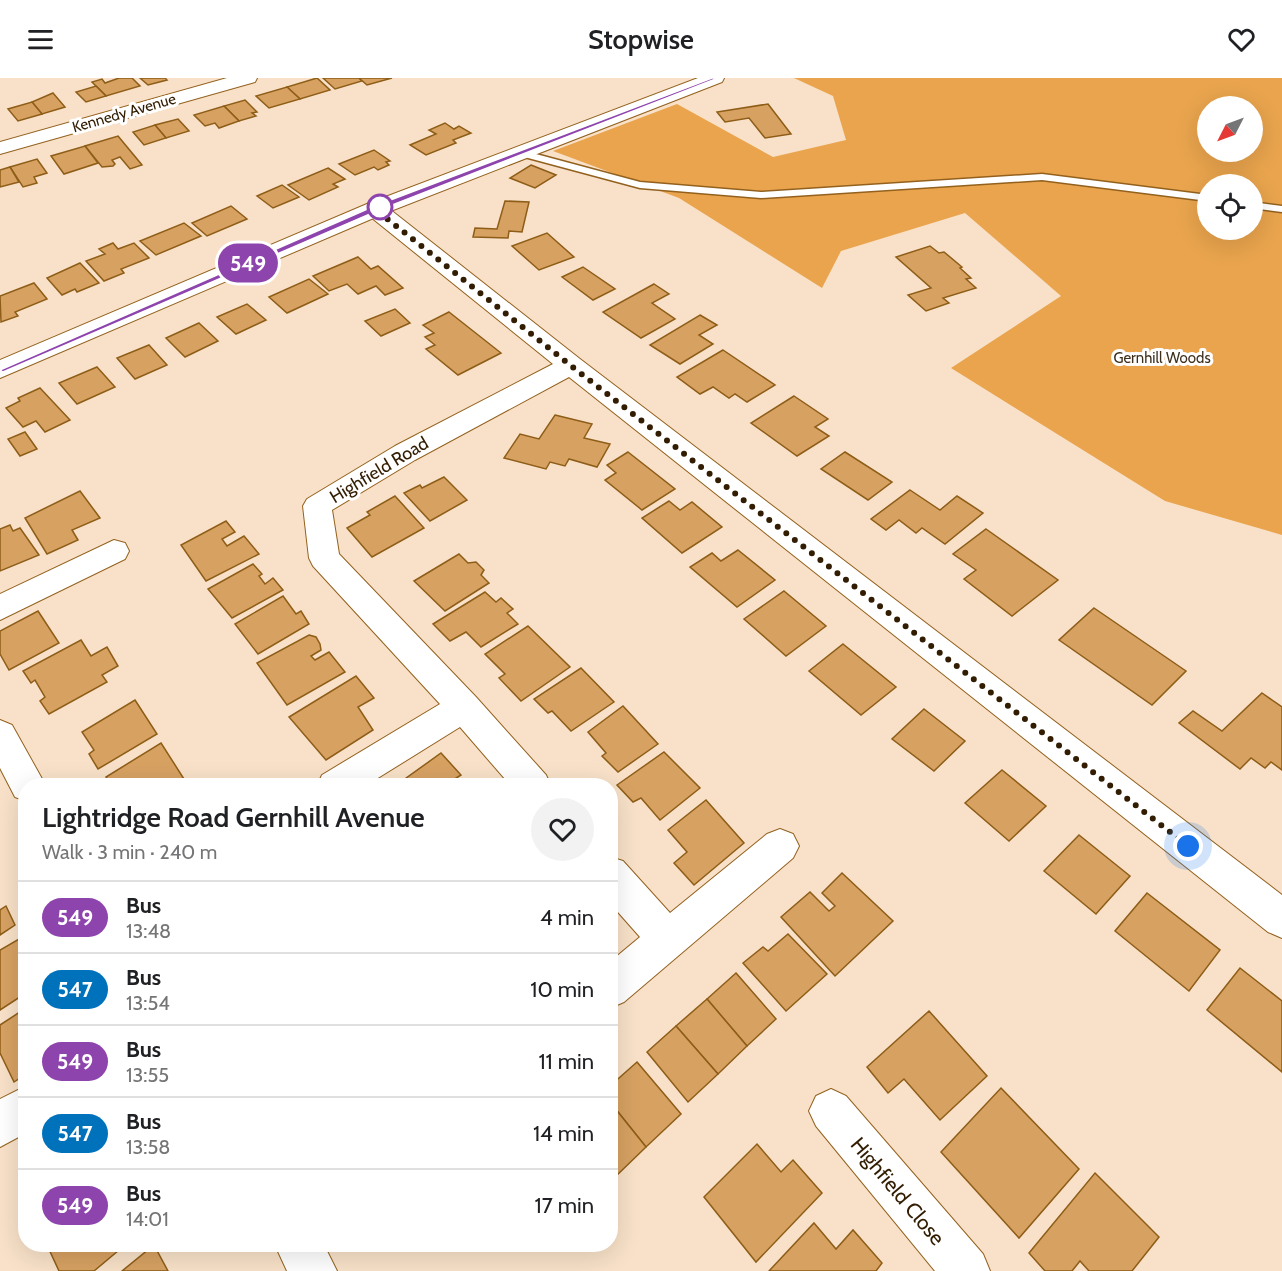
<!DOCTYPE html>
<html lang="en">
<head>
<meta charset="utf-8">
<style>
	:root { --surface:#fff; --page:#f2f2f2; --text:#202124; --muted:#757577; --line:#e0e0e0 }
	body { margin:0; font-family:Cabin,sans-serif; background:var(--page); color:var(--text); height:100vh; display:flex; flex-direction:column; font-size:22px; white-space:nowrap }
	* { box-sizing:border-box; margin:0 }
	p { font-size:20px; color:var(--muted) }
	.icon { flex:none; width:33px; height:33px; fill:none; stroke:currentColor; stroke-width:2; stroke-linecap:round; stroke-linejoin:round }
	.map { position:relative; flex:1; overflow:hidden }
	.drawer { position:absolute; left:18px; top:700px; width:600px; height:474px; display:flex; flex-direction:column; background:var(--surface); border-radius:24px; box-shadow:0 6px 24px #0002 }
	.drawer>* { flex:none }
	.badge { padding:0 12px; border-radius:20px; font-size:21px; line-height:39px }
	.needle { width:39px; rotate:228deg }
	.tools { position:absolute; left:1197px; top:18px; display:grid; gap:12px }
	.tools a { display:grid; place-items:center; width:66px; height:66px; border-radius:50%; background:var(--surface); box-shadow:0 6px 24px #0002; font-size:30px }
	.you { position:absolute; width:30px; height:30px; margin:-15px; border:4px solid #fff; border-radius:50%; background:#1a73e8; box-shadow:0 0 0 9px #1a73e833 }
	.map>.badge { position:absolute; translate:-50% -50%; box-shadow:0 0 0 3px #fff }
	.round { display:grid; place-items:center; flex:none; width:63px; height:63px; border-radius:32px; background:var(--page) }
	.summary { display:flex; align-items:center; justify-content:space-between; height:102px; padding:0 24px }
	h1 { font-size:28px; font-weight:600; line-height:45px }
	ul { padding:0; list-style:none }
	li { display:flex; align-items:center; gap:18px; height:72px; padding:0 24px; border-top:2px solid var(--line) }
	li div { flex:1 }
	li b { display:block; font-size:22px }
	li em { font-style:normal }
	li .badge { min-width:66px; font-weight:700; text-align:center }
	header { display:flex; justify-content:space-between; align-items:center; height:78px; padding:0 24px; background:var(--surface); font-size:27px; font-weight:600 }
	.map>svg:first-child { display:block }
	.green { fill:#e9a44d; fill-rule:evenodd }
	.building { fill:#d7a162; stroke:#8e5d17; stroke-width:1.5 }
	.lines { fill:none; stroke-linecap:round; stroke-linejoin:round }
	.lane-casing { stroke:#93611d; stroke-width:3 }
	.street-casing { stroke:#93611d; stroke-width:2 }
	.secondary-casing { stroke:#93611d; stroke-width:2 }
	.lane { fill:#fff; fill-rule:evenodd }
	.street { fill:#fff; fill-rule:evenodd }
	.secondary { fill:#fff; fill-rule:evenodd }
	.line { fill:#8e44ad; stroke:#fff; stroke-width:1.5 }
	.walk { stroke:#321d02; stroke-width:6; stroke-dasharray:0 10.8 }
	.stop-dot { fill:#fff; stroke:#8e44ad; stroke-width:3 }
	.labels { text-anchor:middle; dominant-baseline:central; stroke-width:6; stroke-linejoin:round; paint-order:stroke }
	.far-street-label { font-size:15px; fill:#321d02; stroke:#fff }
	.far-park-label { font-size:15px; fill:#3f301e; stroke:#fff }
	.street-label { font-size:18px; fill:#321d02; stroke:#fff }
	.near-street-label { font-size:21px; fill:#321d02; stroke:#fff }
</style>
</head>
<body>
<header><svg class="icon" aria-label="menu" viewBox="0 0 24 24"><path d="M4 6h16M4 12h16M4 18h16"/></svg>Stopwise<svg class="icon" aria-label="heart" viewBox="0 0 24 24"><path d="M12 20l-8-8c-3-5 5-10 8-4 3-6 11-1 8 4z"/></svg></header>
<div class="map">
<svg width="1282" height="1193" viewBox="0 0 1282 1193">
	<rect width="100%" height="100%" fill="#f8e1c8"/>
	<path class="green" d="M794 0H1282V457L1165 423 951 290 1061 218 965 135 841 173 822 210 679 120 553 73 677 26 773 79 846 62 833 18ZM1208 28H1252V74H1208ZM1208 106H1252V152H1208Z"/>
	<g class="building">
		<polygon points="119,0 132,0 140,8 106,18 92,4 102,1 105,5"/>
		<polygon points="140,0 165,0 167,2 148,7"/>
		<polygon points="317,0 330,12 300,21 287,9"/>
		<polygon points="323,0 359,0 362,3 335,11"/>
		<polygon points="359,0 392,0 367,7"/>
		<polygon points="96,8 106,18 86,24 76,14"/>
		<polygon points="287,9 300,21 269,30 256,18"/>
		<polygon points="53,15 65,29 42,36 32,24"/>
		<polygon points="245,22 257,34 252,35 256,38 239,43 224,28"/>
		<polygon points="32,24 42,36 18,43 8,31"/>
		<polygon points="768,26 791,56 765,60 749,40 725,44 717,34"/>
		<polygon points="224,28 239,43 219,50 215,45 205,48 194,37"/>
		<polygon points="178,41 189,53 166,60 155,47"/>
		<polygon points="445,45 454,51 459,48 471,55 453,62 456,65 426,77 410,67 436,56 429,52"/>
		<polygon points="155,47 166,60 144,67 133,54"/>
		<polygon points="118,58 142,87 130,91 120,79 112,82 115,86 113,88 102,89 85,68"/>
		<polygon points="85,68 98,85 64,96 51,78"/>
		<polygon points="374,72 390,83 386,84 389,87 378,92 374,89 355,97 339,86"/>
		<polygon points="37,81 47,95 34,99 37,105 23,109 10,89"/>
		<polygon points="531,87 556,97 535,110 510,100"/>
		<polygon points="10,89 19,104 0,109 0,92"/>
		<polygon points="328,90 345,101 333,106 338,109 309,122 288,107"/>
		<polygon points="282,107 299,119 273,130 257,118"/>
		<polygon points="505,123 529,124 522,154 509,153 508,160 473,159 475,150 497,151"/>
		<polygon points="231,128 247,141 207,158 192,145"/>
		<polygon points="184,145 201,158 156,177 140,163"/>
		<polygon points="547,155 574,179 539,192 512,168"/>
		<polygon points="113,165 118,171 134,165 149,180 121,191 124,195 104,203 86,183 105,176 99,171"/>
		<polygon points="930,168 939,175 944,174 962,189 960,190 971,200 966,201 976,210 943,220 949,225 926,233 908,217 931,210 896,179"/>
		<polygon points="358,179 371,191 378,188 403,210 385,217 376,208 358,216 347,206 329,213 313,198"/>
		<polygon points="80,185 99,205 77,214 75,211 62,217 47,200"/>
		<polygon points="583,189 615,211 593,222 562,199"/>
		<polygon points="309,201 328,216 287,235 269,219"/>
		<polygon points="34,205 47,221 15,234 18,238 1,244 0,218"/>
		<polygon points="654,206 669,216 652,225 675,241 641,260 603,234"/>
		<polygon points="247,226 266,242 236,256 217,239"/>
		<polygon points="395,231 410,245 381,258 365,243"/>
		<polygon points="449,234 501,275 458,297 426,271 435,267 425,259 434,255 423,247"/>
		<polygon points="700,237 717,247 699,257 713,266 680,286 650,267"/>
		<polygon points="199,245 218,263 185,279 166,260"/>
		<polygon points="149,267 167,287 135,301 117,280"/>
		<polygon points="723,272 775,307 747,324 735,316 729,320 713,309 700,316 677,299"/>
		<polygon points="97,289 115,309 77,326 59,305"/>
		<polygon points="40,310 70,342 45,354 36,343 23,349 6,330 20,323 18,320"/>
		<polygon points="794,318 828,341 815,349 829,358 797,378 751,345"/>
		<polygon points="555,337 592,346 584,360 610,366 597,389 569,381 565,388 550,384 546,391 504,380 520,356 539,361"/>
		<polygon points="25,354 37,371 20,378 8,361"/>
		<polygon points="628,374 675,411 642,432 605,402 616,395 607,387"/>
		<polygon points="845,374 892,404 868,422 821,391"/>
		<polygon points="444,399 467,422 430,443 404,415 420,407 422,410"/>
		<polygon points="910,412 940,432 957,418 983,435 945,466 922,450 916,455 899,442 886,452 871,441"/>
		<polygon points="80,413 100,440 72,452 78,462 47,476 25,440"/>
		<polygon points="395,418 424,450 372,479 347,450 370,437 367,434"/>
		<polygon points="669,423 680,432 692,424 722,449 682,475 642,440"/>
		<polygon points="226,443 235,454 222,461 227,468 244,458 259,476 206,503 181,467"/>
		<polygon points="10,447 13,453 20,450 39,477 0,493 0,451"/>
		<polygon points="986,451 1058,502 1012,538 964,501 976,492 953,476"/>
		<polygon points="738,472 775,502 737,529 690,489 712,475 721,483"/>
		<polygon points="459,476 468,485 476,484 484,492 481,497 489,505 445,533 414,503"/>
		<polygon points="253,486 262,496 259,498 265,506 273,500 283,512 232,540 208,511"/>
		<polygon points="784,513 826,548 786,578 744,541"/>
		<polygon points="485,514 496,524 501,520 513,531 507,535 518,546 481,569 466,554 450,563 433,546"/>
		<polygon points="283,518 296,536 301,533 309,546 258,576 235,546"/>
		<polygon points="1094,530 1186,593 1152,627 1059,562"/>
		<polygon points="38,533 59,565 9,592 0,576 0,553"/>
		<polygon points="528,548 570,589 521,623 499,600 505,596 485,576"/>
		<polygon points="309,557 316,559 320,566 321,572 311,578 315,582 329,574 345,594 287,627 257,585"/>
		<polygon points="81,562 91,578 107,569 118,588 102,597 107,604 49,636 40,623 45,619 35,602 31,605 23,593"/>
		<polygon points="843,566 896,609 861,637 809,593"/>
		<polygon points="581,590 614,624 571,653 552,633 548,635 534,621"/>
		<polygon points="356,598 374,620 358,629 373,652 326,682 289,639"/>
		<polygon points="1262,615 1282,629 1282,692 1271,684 1265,690 1251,680 1240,691 1179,645 1193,633 1222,653"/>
		<polygon points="135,622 157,656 98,691 89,676 94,672 82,654"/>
		<polygon points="623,628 658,666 618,694 602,678 606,675 588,654"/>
		<polygon points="924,631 965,663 934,693 892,661"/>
		<polygon points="161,665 184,701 172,708 112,708 106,699"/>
		<polygon points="664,674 700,710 660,742 641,720 633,724 617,707"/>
		<polygon points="441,675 461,697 450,704 453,708 395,708"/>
		<polygon points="1002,692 1046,728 1009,763 965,725"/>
		<polygon points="706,722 744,765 694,807 674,785 687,774 668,752"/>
		<polygon points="1079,757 1130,798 1096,836 1044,793"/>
		<polygon points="842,795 893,843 835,898 781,839 810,814 829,833 835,828 822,815"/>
		<polygon points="1147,815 1220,872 1189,913 1115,853"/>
		<polygon points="6,828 15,847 0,857 0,832"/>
		<polygon points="788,856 827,896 786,933 743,885 763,869 768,873"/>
		<polygon points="19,861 26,874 26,915 0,932 0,872"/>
		<polygon points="1240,890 1282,923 1282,994 1207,932"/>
		<polygon points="736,895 776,941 747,968 707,921"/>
		<polygon points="707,921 747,968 718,996 676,948"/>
		<polygon points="26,930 26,996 14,1004 0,975 0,947"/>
		<polygon points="929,933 987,998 940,1042 904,1001 888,1015 867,989"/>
		<polygon points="676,948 718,996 688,1024 647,974"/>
		<polygon points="637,984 681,1036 646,1069 610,1024 610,1008"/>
		<polygon points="1001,1010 1079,1091 1019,1160 941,1074"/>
		<polygon points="610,1024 646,1069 614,1100 610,1096"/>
		<polygon points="757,1066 781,1094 793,1082 822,1115 756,1184 704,1119"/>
		<polygon points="1095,1095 1159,1159 1132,1193 1089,1193 1080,1183 1072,1193 1045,1193 1029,1175"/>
		<polygon points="814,1145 836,1171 853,1152 882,1185 876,1193 769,1193"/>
		<polygon points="47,1167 125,1167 94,1193 59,1193"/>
		<polygon points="154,1167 168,1193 122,1193"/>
	</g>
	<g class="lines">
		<g class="lane-casing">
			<g id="lane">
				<polygon points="521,72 640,104 761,114 1042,96 1208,117 1208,123 1042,102 761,120 640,110 517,77 517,73"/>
				<polygon points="1252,124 1282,128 1282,134 1252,130"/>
			</g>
		</g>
		<g class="street-casing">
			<g id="street">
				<polygon points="227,0 257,0 255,4 0,76 0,64"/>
				<polygon points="375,124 383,126 580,281 1282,817 1282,860 1268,854 569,299 415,382 332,432 339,476 476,619 546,697 551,708 511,708 460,649 365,708 317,708 322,697 440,626 313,488 309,480 303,428 307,421 395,368 553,286 367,136 364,131 367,126"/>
				<polygon points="114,462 125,465 129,473 125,481 0,542 0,516"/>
				<polygon points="0,642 12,647 46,708 26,708 26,723 15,719 0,690"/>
				<polygon points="780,751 793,756 799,768 793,780 624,924 610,930 610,884 640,859 610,825 610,779 623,783 670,835 767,756"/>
				<polygon points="26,1008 26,1055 0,1069 0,1021"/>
				<polygon points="831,1011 846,1018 983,1176 990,1193 935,1193 816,1048 809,1033 816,1018"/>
				<polygon points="275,1167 324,1167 337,1193 287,1193"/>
			</g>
		</g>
		<g class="secondary-casing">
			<polygon id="secondary" points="698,0 724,0 722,4 383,136 0,300 0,282 367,126"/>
		</g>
		<use href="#lane" class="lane"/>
		<use href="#street" class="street"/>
		<use href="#secondary" class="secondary"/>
	</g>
	<polygon class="line" points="712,0 718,0 377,133 3,294 0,292 372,129"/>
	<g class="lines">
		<polyline class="walk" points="380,129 375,131 570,287 1188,768"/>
	</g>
	<circle class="stop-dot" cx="380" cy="129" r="12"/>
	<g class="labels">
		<g class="far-street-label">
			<text transform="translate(124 35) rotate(-16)">Kennedy Avenue</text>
		</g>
		<g class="far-park-label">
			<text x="1162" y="280">Gernhill Woods</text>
		</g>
		<g class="street-label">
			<text transform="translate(379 392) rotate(-31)">Highfield Road</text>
		</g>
		<g class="near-street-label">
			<text transform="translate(898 1113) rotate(50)">Highfield Close</text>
		</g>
	</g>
</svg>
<div class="tools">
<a><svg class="needle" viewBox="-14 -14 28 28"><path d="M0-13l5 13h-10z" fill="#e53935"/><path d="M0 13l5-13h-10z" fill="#757577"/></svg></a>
<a><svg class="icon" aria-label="locate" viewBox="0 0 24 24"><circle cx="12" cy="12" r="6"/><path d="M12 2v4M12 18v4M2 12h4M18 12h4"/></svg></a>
</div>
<div class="you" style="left:1188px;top:768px"></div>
<b class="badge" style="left:248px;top:185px;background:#8e44ad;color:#fff">549</b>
<section class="drawer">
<div class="summary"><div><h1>Lightridge Road Gernhill Avenue</h1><p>Walk · 3 min · 240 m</p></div><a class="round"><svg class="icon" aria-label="heart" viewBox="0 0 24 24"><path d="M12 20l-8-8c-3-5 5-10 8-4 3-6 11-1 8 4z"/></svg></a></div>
<ul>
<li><span class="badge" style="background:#8e44ad;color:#fff">549</span><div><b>Bus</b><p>13:48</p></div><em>4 min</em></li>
<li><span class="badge" style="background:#0072bc;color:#fff">547</span><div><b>Bus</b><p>13:54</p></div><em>10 min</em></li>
<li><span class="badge" style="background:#8e44ad;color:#fff">549</span><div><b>Bus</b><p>13:55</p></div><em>11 min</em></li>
<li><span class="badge" style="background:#0072bc;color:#fff">547</span><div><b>Bus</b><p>13:58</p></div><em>14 min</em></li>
<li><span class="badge" style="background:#8e44ad;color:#fff">549</span><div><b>Bus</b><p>14:01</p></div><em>17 min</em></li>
</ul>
</section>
</div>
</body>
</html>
